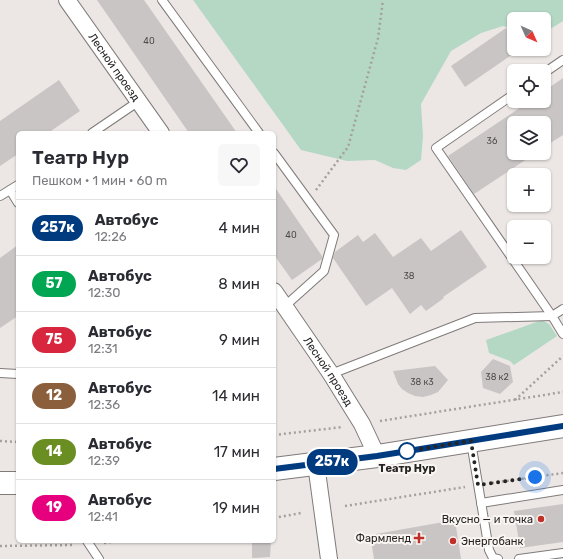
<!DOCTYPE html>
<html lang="ru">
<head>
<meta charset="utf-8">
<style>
	:root { --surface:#fff; --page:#f7f7f7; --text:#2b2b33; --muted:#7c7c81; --line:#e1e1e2 }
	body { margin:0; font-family:Rubik,sans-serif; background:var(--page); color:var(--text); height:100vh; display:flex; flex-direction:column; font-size:15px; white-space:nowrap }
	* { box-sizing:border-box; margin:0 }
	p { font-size:13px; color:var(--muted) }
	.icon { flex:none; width:22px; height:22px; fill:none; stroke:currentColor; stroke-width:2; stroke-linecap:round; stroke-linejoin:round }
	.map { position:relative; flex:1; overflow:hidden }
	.side { position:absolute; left:16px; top:131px; width:260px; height:412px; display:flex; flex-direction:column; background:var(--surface); border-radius:6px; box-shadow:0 1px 3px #0004 }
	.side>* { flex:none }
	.badge { padding:0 8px; border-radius:13px; font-size:14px; line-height:26px }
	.needle { width:26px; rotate:135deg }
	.buttons { position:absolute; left:507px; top:12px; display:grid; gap:8px }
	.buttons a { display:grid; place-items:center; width:44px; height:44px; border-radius:6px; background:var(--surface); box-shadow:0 1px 3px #0004; font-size:20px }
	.you { position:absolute; width:20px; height:20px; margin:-10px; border:3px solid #fff; border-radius:50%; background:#1a73e8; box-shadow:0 0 0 6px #1a73e833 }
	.map>.badge { position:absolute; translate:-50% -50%; box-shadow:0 0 0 2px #fff }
	.round { display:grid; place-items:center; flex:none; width:42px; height:42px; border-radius:6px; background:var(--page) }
	.summary { display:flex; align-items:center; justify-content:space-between; height:68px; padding:0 16px }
	h1 { font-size:19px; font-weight:600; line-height:30px }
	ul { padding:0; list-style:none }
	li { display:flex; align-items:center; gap:12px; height:56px; padding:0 16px; border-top:1px solid var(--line) }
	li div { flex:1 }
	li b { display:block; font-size:15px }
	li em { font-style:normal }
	li .badge { min-width:44px; font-weight:700; text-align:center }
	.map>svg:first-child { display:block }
	.green { fill:#b4d8c4 }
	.building { fill:#cac5c5 }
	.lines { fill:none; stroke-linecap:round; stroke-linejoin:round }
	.service-casing { stroke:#7f7b79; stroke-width:10 }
	.minor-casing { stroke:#7f7b79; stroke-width:18 }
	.secondary-casing { stroke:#7f7b79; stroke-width:24 }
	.path { stroke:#a3a09e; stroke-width:2.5; stroke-dasharray:2 3; stroke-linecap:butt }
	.service { stroke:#fff; stroke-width:8 }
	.minor { stroke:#fff; stroke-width:16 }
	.secondary { stroke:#fff; stroke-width:22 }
	.line-casing { stroke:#fff; stroke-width:9 }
	.line { stroke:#003b80; stroke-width:6 }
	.walk { stroke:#262524; stroke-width:4; stroke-dasharray:0 7.2 }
	.stop-dot { fill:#fff; stroke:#003b80; stroke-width:2 }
	.poi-dot { fill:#bf3128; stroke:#f9f5f2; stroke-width:1.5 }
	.labels { text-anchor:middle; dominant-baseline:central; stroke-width:4; stroke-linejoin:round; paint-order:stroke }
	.number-label { font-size:9px; fill:#4f4d4c }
	.street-label { font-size:11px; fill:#262524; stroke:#f9f5f2 }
	.stop-label { font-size:11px; font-weight:bold; fill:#262524; stroke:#f9f5f2 }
	.poi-label { font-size:11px; fill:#262524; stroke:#f9f5f2; text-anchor:end }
</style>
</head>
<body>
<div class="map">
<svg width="563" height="559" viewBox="0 0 563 559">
	<rect width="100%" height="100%" fill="#ece7e5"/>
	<g class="green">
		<polygon points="193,0 563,0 563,21 544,33 544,19 514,19 514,31 512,29 503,26 481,33 451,51 421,104 423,136 421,160 406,170 393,168 375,160 347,161 301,150"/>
		<polygon points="542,320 549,324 557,336 514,365 510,361 489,353 486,340"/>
	</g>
	<g class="building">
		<polygon points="97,0 144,0 237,133 189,133"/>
		<polygon points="506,28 514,41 514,49 520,49 465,87 451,66"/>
		<polygon points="563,78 563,135 544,147 544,123 514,123 514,153 536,153 474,194 448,156 530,101 544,101 544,91"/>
		<polygon points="59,80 80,111 48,133 18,133 18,154 0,166 0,121"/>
		<polygon points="274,186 322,256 322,259 292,280 274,255"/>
		<polygon points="461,230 487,267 443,297 444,298 426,311 421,305 410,314 392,288 366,306 333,258 335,252 358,235 363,242 375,233 393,257 421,238 431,251"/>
		<polygon points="18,245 18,316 0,328 0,258"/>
		<polygon points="493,359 510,366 513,382 500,394 483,388 481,372"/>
		<polygon points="435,366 448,380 438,392 431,395 423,397 415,396 408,393 402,389 398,384 393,371"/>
		<polygon points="563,504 563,542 520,548 514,511"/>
		<polygon points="455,520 461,559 374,559 370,535"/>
		<polygon points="252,541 271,541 270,557 252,558"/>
	</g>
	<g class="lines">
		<g class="service-casing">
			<g id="service">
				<polyline points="162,0 259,133"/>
				<polyline points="544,73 563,60"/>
				<polyline points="514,94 436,148 552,316 563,334"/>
				<polyline points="92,133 139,101"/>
				<polyline points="274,153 334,235 324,271 285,306"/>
				<polyline points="18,185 10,190 18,203"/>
				<polyline points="0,196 10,190"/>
				<polyline points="0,373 18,374"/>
				<polyline points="331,374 475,318 552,316 563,309"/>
				<polyline points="471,442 489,550 493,558 498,559"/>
				<polyline points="481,503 563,490"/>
				<polyline points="87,541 99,559"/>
				<polyline points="519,559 563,553"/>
			</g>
		</g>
		<g class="minor-casing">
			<g id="minor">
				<path id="s1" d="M67 0 161 133"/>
				<path id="s2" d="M274 291 331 374 362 424 377 456"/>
				<polyline points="316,464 329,559"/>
			</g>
		</g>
		<g class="secondary-casing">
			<g id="secondary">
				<polyline points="274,469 377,456 563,426"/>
				<polyline points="0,483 18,483"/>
			</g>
		</g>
		<g class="path">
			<polyline points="316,190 348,147 378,38 383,0"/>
			<polyline points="515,400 563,356"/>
			<polyline points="380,421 563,392"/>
			<polyline points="274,435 343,427"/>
			<polyline points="0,441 18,442"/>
			<polyline points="492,483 563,473"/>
			<polyline points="345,506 465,487"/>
			<polyline points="274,518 301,513"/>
			<polyline points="104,543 120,541"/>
			<polyline points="0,546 75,545"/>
		</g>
		<use href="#service" class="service"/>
		<use href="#minor" class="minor"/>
		<use href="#secondary" class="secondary"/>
	</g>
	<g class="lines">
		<g class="line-casing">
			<polyline id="line" points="274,469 377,456 563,426"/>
		</g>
		<use href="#line" class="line"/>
		<polyline class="walk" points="407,451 471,441 478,485 535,477"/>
	</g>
	<circle class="stop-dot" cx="407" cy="451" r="8"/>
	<g class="poi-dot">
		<circle cx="541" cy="519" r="4"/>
		<path d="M417 532h4v4h4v4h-4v4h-4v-4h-4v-4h4z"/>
		<circle cx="453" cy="541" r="4"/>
	</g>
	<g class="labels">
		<g class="number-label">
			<text x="149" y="41">40</text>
			<text x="492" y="141">36</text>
			<text x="291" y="235">40</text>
			<text x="409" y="276">38</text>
			<text x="497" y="377">38 к2</text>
			<text x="422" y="382">38 к3</text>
		</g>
		<g class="street-label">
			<text stroke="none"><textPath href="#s1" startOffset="82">Лесной проезд</textPath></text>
			<text stroke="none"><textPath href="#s2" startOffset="97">Лесной проезд</textPath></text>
		</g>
		<g class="stop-label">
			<text x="407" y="468">Театр Нур</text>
		</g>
		<g class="poi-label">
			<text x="533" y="519">Вкусно — и точка</text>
			<text x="411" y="538">Фармленд</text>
			<text x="461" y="541" text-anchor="start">Энергобанк</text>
		</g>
	</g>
</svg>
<div class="buttons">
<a><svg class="needle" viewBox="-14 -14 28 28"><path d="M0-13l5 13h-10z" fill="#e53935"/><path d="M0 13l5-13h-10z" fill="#7c7c81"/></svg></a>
<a><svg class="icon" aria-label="locate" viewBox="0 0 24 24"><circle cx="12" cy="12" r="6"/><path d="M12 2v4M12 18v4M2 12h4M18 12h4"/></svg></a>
<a><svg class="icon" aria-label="layers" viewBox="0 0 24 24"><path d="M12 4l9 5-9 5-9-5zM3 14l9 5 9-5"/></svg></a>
<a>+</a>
<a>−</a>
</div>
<div class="you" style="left:535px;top:477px"></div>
<b class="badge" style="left:332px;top:462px;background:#003b80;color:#fff">257к</b>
<section class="side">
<div class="summary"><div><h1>Театр Нур</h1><p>Пешком · 1 мин · 60 m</p></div><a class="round"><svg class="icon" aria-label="heart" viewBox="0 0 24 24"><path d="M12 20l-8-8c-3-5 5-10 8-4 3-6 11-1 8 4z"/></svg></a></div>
<ul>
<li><span class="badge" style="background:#003b80;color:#fff">257к</span><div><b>Автобус</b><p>12:26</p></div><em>4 мин</em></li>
<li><span class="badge" style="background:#00a651;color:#fff">57</span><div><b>Автобус</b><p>12:30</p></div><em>8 мин</em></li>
<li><span class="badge" style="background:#d7263d;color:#fff">75</span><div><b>Автобус</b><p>12:31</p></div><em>9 мин</em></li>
<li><span class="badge" style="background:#8b5e3c;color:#fff">12</span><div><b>Автобус</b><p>12:36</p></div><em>14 мин</em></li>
<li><span class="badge" style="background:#6b8e23;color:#fff">14</span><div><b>Автобус</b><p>12:39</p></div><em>17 мин</em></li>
<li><span class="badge" style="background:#e6007e;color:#fff">19</span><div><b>Автобус</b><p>12:41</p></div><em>19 мин</em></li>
</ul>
</section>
</div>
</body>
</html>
